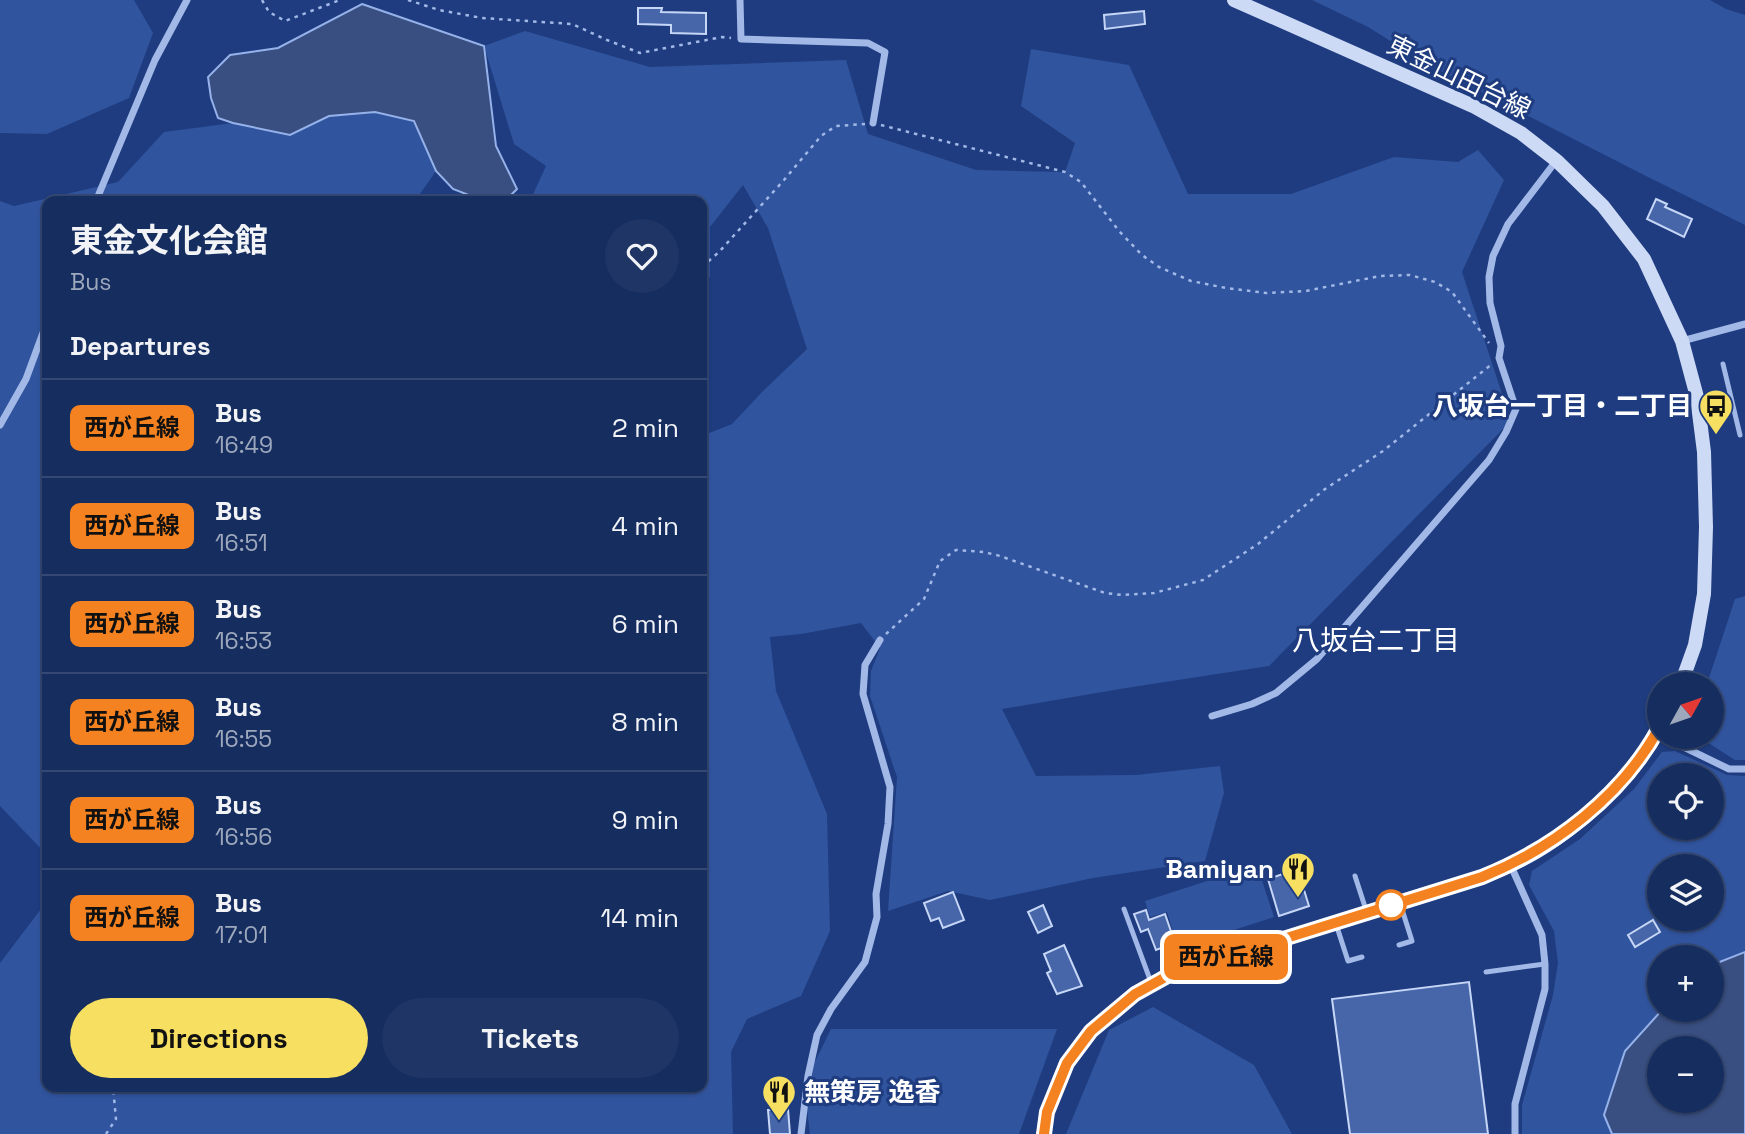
<!DOCTYPE html>
<html lang="en">
<head>
<meta charset="utf-8">
<style>
	:root { --surface:#162d5f; --page:#1f3565; --text:#f1f3f6; --muted:#9ea8bd; --line:#354974; --accent:#f7df62 }
	body { margin:0; font-family:"Space Grotesk","Noto Sans JP",sans-serif; background:var(--page); color:var(--text); height:100vh; display:flex; flex-direction:column; font-size:26px; white-space:nowrap }
	* { box-sizing:border-box; margin:0 }
	p { font-size:23px; color:var(--muted) }
	.icon { flex:none; width:38px; height:38px; fill:none; stroke:currentColor; stroke-width:2; stroke-linecap:round; stroke-linejoin:round }
	.map { position:relative; flex:1; overflow:hidden }
	.drawer { position:absolute; left:42px; top:196px; width:665px; height:896px; display:flex; flex-direction:column; background:var(--surface); border-radius:14px; box-shadow:0 2px 5px #0004,0 0 0 2px var(--line) }
	.drawer>* { flex:none }
	.badge { padding:0 14px; border-radius:10px; font-size:24px; line-height:46px }
	.needle { width:46px; rotate:50deg }
	.tools { position:absolute; left:1647px; top:672px; display:grid; gap:14px }
	.tools a { display:grid; place-items:center; width:77px; height:77px; border-radius:50%; background:var(--surface); box-shadow:0 2px 5px #0004,0 0 0 2px var(--line); font-size:35px }
	.map>.badge { position:absolute; translate:-50% -50%; box-shadow:0 0 0 4px #fff }
	h2 { padding:0 28px; font-size:26px; line-height:63px }
	.round { display:grid; place-items:center; flex:none; width:74px; height:74px; border-radius:37px; background:var(--page) }
	.overview { display:flex; align-items:center; justify-content:space-between; height:119px; padding:0 28px }
	h1 { font-size:33px; font-weight:700; line-height:52px }
	.action { display:flex; gap:14px; margin-top:auto; padding:14px 28px }
	.action a { flex:1; height:80px; border-radius:42px; background:var(--accent); color:#111; font-size:28px; font-weight:700; line-height:80px; text-align:center }
	.action a+a { background:var(--page); color:var(--text) }
	ul { padding:0; list-style:none }
	li { display:flex; align-items:center; gap:21px; height:98px; padding:0 28px; border-top:2px solid var(--line) }
	li div { flex:1 }
	li b { display:block; font-size:26px }
	li em { font-style:normal }
	li .badge { min-width:77px; font-weight:700; text-align:center }
	.map>svg:first-child { display:block }
	.green { fill:#31549e; fill-rule:evenodd }
	.water { fill:#394f81; stroke:#96b2ea; stroke-width:2; fill-rule:evenodd }
	.building { fill:#4766a9; stroke:#c6d6f6; stroke-width:2 }
	.lines { fill:none; stroke-linecap:round; stroke-linejoin:round }
	.path { stroke:#a2b9e8; stroke-width:2.5; stroke-dasharray:3.5 5; stroke-linecap:butt }
	.service { stroke:#a2b9e8; stroke-width:5 }
	.minor { stroke:#a2b9e8; stroke-width:7 }
	.secondary { stroke:#cddaf6; stroke-width:14 }
	.line-casing { stroke:#fff; stroke-width:16 }
	.line { stroke:#f58220; stroke-width:10 }
	.stop-dot { fill:#fff; stroke:#f58220; stroke-width:3.5 }
	.labels { text-anchor:middle; dominant-baseline:central; stroke-width:6; stroke-linejoin:round; paint-order:stroke }
	.street-label { font-size:26px; fill:#fff; stroke:#1e3c7f }
	.poi-label { font-size:26px; font-weight:bold; fill:#fff; stroke:#1e3c7f; text-anchor:end }
	.neighbourhood-label { font-size:28px; fill:#fff; stroke:#1e3c7f }
</style>
</head>
<body>
<div class="map">
<svg width="1745" height="1134" viewBox="0 0 1745 1134">
	<rect width="100%" height="100%" fill="#1e3c7f"/>
	<g class="green">
		<polygon points="0,0 134,0 153,33 129,98 47,134 0,133"/>
		<polygon points="1312,0 1710,0 1726,9 1745,15 1745,225 1646,176 1432,67 1368,27"/>
		<polygon points="525,31 650,67 846,60 868,134 976,170 1065,172 1075,143 1021,106 1031,49 1129,65 1188,194 1291,194 1394,157 1458,162 1478,150 1504,180 1462,272 1511,421 1269,666 1126,688 1002,709 1036,776 1136,775 1220,766 1224,793 1205,861 1093,878 990,900 948,891 888,911 897,777 870,696 871,671 880,648 861,623 801,634 770,637 776,691 827,814 830,931 801,996 747,1019 731,1052 733,1134 0,1134 0,963 41,909 47,897 47,1087 702,1087 702,436 732,424 763,391 807,349 768,228 743,185 710,227 710,277 702,282 702,201 530,201 546,166 514,144 484,46"/>
		<polygon points="375,112 414,121 436,171 415,201 47,201 47,855 0,806 0,201 14,206 118,182 164,132 233,123 290,135 329,116"/>
		<polygon points="1745,596 1745,760 1735,760 1699,737 1712,737 1712,684 1707,684 1735,599"/>
		<path d="M1675 751 1727 775 1745 776V1134H1522V1105L1553 995 1558 963 1554 931 1529 885 1532 871 1580 839 1634 789 1662 752ZM1659 775H1712V828H1659ZM1659 866H1712V919H1659ZM1659 957H1712V1010H1659ZM1659 1048H1712V1101H1659Z"/>
		<polygon points="1257,865 1274,917 1178,948 1167,912 1150,917 1145,901"/>
		<polygon points="1153,1007 1254,1065 1292,1134 1066,1134 1109,1030"/>
		<polygon points="831,1029 1057,1029 1019,1134 810,1134 804,1084"/>
	</g>
	<g class="water">
		<polygon points="362,4 484,46 496,146 517,189 505,201 484,201 453,189 436,171 414,121 375,112 329,116 290,135 233,123 218,118 211,98 208,77 230,55 278,48"/>
		<path d="M1745 952V1134H1612L1604 1115 1625 1051 1662 1010H1712V965ZM1659 1048H1712V1101H1659Z"/>
	</g>
	<g class="building">
		<polygon points="638,8 662,8 661,12 706,13 706,34 671,33 671,25 638,24"/>
		<polygon points="1144,11 1145,24 1105,29 1104,15"/>
		<polygon points="1656,199 1667,204 1665,207 1692,219 1684,237 1647,219"/>
		<polygon points="1296,864 1309,906 1279,916 1268,879 1286,873 1284,868"/>
		<polygon points="953,892 964,920 943,928 939,918 931,921 924,903"/>
		<polygon points="1043,905 1052,926 1038,933 1028,912"/>
		<polygon points="1146,910 1149,920 1165,914 1175,943 1156,950 1148,929 1141,932 1134,914"/>
		<polygon points="1653,920 1660,932 1635,947 1628,935"/>
		<polygon points="1064,945 1082,986 1057,994 1047,973 1051,971 1044,954"/>
		<polygon points="1469,982 1488,1134 1350,1134 1332,999"/>
		<polygon points="788,1109 790,1134 770,1134 768,1110"/>
	</g>
	<g class="lines">
		<g class="path">
			<polyline points="262,0 269,12 285,21 340,0"/>
			<polyline points="408,0 439,10 482,18 572,24 607,40 640,53 722,37 731,38"/>
			<polyline points="881,125 1065,172 1081,182 1119,231 1142,255 1159,267 1191,281 1226,288 1266,293 1306,291 1380,276 1410,275 1435,282 1452,292 1489,343"/>
			<polyline points="702,267 719,252 784,180 821,136 836,126 865,124"/>
			<polyline points="886,634 924,599 940,561 956,550 984,552 1000,556 1105,593 1122,595 1154,593 1203,580 1258,544 1325,489 1383,451 1492,364"/>
			<polyline points="106,1134 116,1119 113,1087"/>
		</g>
		<g class="service">
			<polyline points="1723,364 1740,435"/>
			<polyline points="1355,876 1366,910"/>
			<polyline points="1124,909 1152,985"/>
			<polyline points="1336,924 1348,961 1362,957"/>
			<polyline points="1399,945 1412,941 1400,903"/>
			<polyline points="1486,972 1545,964"/>
		</g>
		<g class="minor">
			<polyline points="740,0 741,39 868,43 885,52 873,123"/>
			<polyline points="96,201 155,60 187,0"/>
			<polyline points="1682,341 1745,324"/>
			<polyline points="0,425 26,379 47,322"/>
			<polyline points="1212,716 1252,704 1276,693 1317,659 1489,460 1506,432 1516,409 1499,358 1501,346 1490,303 1489,277 1493,256 1508,224 1556,161"/>
			<polyline points="1663,737 1729,769 1745,769"/>
			<polyline points="1511,866 1542,935 1545,964 1545,989 1515,1104 1515,1134"/>
			<polyline points="801,1134 808,1076 817,1035 831,1009 865,962 877,917 876,894 888,824 890,787 863,694 865,665 880,640"/>
		</g>
		<g class="secondary">
			<polyline points="1234,0 1473,106 1521,133 1557,161 1603,206 1644,259 1682,341 1697,397 1704,452 1706,527 1704,594 1695,645 1681,684"/>
			<path d="M1044 1134 1047 1112 1067 1063 1091 1031 1135 994 1171 974 1482 877C1498 871 1513 865 1527 857 1577 830 1632 778 1659 728"/>
		</g>
	</g>
	<g class="lines">
		<g class="line-casing">
			<path id="line" d="M1044 1134 1047 1112 1067 1063 1091 1031 1135 994 1171 974 1482 877C1554 848 1622 796 1659 728"/>
		</g>
		<use href="#line" class="line"/>
	</g>
	<defs>
		<g id="bus-pin" transform="scale(1.75)"><path d="M0 17L-7.5 6A9.5 9.5 0 1 1 7.5 6Z" fill="#f7df62" stroke="#1e3c7f"/><path d="M-5-6H5V4H4V6H2V4H-2V6H-4V4H-5ZM-3.5-4V0h7V-4ZM-3.5 1.2v1.5H-2V1.2ZM2 1.2v1.5H3.5V1.2Z" fill="#111"/></g>
		<g id="restaurant-pin" transform="scale(1.75)"><path d="M0 17L-7.5 6A9.5 9.5 0 1 1 7.5 6Z" fill="#f7df62" stroke="#1e3c7f"/><path d="M-5-6h1v4h1v-4h1v4h1v-4h1v5L-1.5 .5V6h-2V.5L-5-1ZM5-6V6H3V1.5H1.5Q1.5-4 5-6Z" fill="#111"/></g>
	</defs>
	<g fill-rule="evenodd">
		<use href="#bus-pin" x="1716" y="406"/>
		<use href="#restaurant-pin" x="1298" y="869"/>
		<use href="#restaurant-pin" x="779" y="1092"/>
	</g>
	<circle class="stop-dot" cx="1391" cy="905" r="14"/>
	<g class="labels">
		<g class="street-label">
			<text transform="translate(1459 77) rotate(26)">東金山田台線</text>
		</g>
		<g class="poi-label">
			<text x="1692" y="406">八坂台一丁目・二丁目</text>
			<text x="1274" y="869">Bamiyan</text>
			<text x="804" y="1092" text-anchor="start">無策房 逸香</text>
		</g>
		<g class="neighbourhood-label">
			<text x="1376" y="640">八坂台二丁目</text>
		</g>
	</g>
</svg>
<div class="tools">
<a><svg class="needle" viewBox="-14 -14 28 28"><path d="M0-13l5 13h-10z" fill="#e53935"/><path d="M0 13l5-13h-10z" fill="#9ea8bd"/></svg></a>
<a><svg class="icon" aria-label="locate" viewBox="0 0 24 24"><circle cx="12" cy="12" r="6"/><path d="M12 2v4M12 18v4M2 12h4M18 12h4"/></svg></a>
<a><svg class="icon" aria-label="layers" viewBox="0 0 24 24"><path d="M12 4l9 5-9 5-9-5zM3 14l9 5 9-5"/></svg></a>
<a>+</a>
<a>−</a>
</div>
<b class="badge" style="left:1226px;top:957px;background:#f58220;color:#111">西が丘線</b>
<section class="drawer">
<div class="overview"><div><h1>東金文化会館</h1><p>Bus</p></div><a class="round"><svg class="icon" aria-label="heart" viewBox="0 0 24 24"><path d="M12 20l-8-8c-3-5 5-10 8-4 3-6 11-1 8 4z"/></svg></a></div>
<h2>Departures</h2>
<ul>
<li><span class="badge" style="background:#f58220;color:#111">西が丘線</span><div><b>Bus</b><p>16:49</p></div><em>2 min</em></li>
<li><span class="badge" style="background:#f58220;color:#111">西が丘線</span><div><b>Bus</b><p>16:51</p></div><em>4 min</em></li>
<li><span class="badge" style="background:#f58220;color:#111">西が丘線</span><div><b>Bus</b><p>16:53</p></div><em>6 min</em></li>
<li><span class="badge" style="background:#f58220;color:#111">西が丘線</span><div><b>Bus</b><p>16:55</p></div><em>8 min</em></li>
<li><span class="badge" style="background:#f58220;color:#111">西が丘線</span><div><b>Bus</b><p>16:56</p></div><em>9 min</em></li>
<li><span class="badge" style="background:#f58220;color:#111">西が丘線</span><div><b>Bus</b><p>17:01</p></div><em>14 min</em></li>
</ul>
<div class="action"><a>Directions</a><a>Tickets</a></div>
</section>
</div>
</body>
</html>
